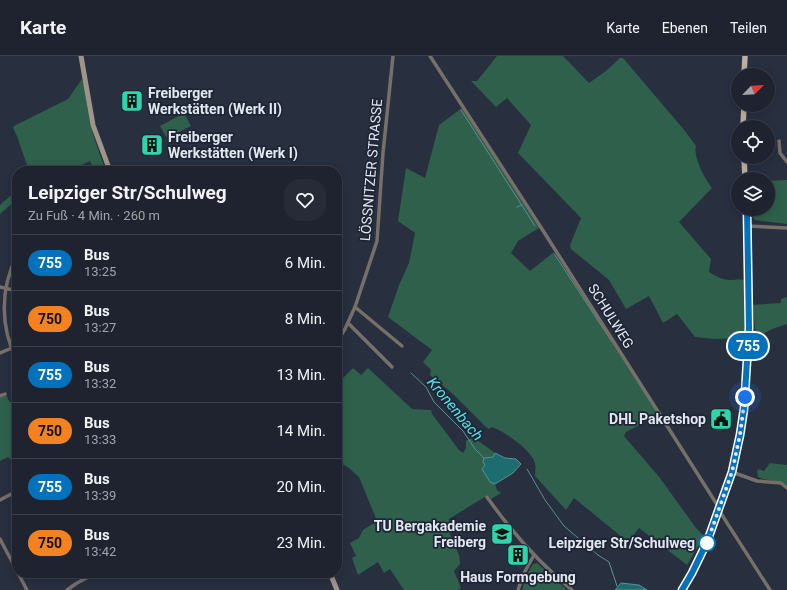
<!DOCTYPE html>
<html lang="de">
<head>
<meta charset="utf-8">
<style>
	:root { --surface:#1e232f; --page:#262b37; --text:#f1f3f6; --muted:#a1a4aa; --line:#3c404b }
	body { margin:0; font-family:Roboto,sans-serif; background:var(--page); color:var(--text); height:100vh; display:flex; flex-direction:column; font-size:15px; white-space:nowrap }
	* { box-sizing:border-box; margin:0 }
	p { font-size:13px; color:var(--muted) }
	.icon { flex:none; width:22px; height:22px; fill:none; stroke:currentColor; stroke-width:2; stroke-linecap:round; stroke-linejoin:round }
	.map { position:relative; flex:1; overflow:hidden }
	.sheet { position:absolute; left:12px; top:110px; width:330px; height:412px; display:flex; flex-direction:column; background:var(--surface); border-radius:16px; box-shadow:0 2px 10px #0003,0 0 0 1px var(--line) }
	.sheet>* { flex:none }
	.badge { padding:0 8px; border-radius:13px; font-size:14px; line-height:26px }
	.needle { width:26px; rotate:66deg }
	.controls { position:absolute; left:731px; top:12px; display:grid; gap:8px }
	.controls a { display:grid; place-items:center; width:44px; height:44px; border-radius:50%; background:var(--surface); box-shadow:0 2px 10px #0003,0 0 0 1px var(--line); font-size:20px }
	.you { position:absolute; width:20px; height:20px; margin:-10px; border:3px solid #fff; border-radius:50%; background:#1a73e8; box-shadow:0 0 0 6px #1a73e833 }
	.map>.badge { position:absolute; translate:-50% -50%; box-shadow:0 0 0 2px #fff }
	.round { display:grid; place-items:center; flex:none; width:42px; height:42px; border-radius:16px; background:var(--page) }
	.headline { display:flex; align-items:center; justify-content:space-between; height:68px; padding:0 16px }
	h1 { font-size:19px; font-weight:700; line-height:30px }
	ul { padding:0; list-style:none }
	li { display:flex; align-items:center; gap:12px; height:56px; padding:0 16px; border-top:1px solid var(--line) }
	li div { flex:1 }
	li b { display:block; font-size:15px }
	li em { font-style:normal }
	li .badge { min-width:44px; font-weight:700; text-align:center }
	header { display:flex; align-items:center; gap:24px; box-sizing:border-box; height:56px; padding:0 20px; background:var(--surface); border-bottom:1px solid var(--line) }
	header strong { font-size:19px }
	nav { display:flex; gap:22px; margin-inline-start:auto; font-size:14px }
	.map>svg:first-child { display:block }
	.green { fill:#2e604b }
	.water { fill:#1d6c6f; stroke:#589196 }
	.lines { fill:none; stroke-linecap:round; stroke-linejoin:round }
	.stream { stroke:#589196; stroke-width:1 }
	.street { stroke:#767068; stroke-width:3.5 }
	.secondary { stroke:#9e9488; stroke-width:5 }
	.primary { stroke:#bdb0a1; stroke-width:5.5 }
	.line-casing { stroke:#fff; stroke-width:9 }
	.line { stroke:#0072bc; stroke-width:6 }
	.walk { stroke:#e2e7f1; stroke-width:4; stroke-dasharray:0 7.2 }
	.stop-dot { fill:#fff; stroke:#0072bc; stroke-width:2 }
	.labels { text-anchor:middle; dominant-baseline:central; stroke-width:3.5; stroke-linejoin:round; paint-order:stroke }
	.poi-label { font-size:14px; font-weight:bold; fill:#e2e7f1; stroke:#1e2534; text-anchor:start }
	.street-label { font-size:14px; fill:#e2e7f1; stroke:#1e2534 }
	.stop-label { font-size:14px; font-weight:bold; fill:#e2e7f1; stroke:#1e2534; text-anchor:end }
	.water-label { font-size:15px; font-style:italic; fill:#51e2e7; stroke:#1e2534 }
</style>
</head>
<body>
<header>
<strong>Karte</strong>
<nav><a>Karte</a><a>Ebenen</a><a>Teilen</a></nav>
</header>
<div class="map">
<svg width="787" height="534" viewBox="0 0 787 534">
	<rect width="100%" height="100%" fill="#282f3f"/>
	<g class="green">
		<path d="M497 0H563L589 27 606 15 620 2H623L685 75 696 90C693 101 705 123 712 132L679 166 711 203 709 216C716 220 722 224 730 224 735 224 739 223 744 224L745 282 714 283 695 281 677 258 663 267 649 240 626 253 609 224 571 193 570 189 581 162 518 97 531 69 507 42 496 51 471 25H477Z"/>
		<path d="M82 23C86 37 87 52 90 67 94 83 100 99 106 115H95L90 105 69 115H29L17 80 13 72 14 70 68 43Z"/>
		<path d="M462 52 539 172 518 185 511 197 530 215 554 196 659 359 626 376 624 380 660 422 696 472 704 480 687 509 639 472 628 486 574 442 566 454 535 420C535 416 536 411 535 407 532 395 504 375 492 371L489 373 485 370 453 338 430 319 431 314 423 306 432 294 388 261 399 229 409 207 415 177 398 165 406 112 425 122 439 69Z"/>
		<polygon points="184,57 191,70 167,82 160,70"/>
		<polygon points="787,124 787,168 755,164 752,160 752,153 768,153 768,125"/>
		<polygon points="17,134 17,143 0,158 0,149"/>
		<polygon points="787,241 787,268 772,273 756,282 753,249 781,247 781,243"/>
		<polygon points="353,312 361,319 368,312 412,353 431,354 432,358 459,394 463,397 466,392 466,385 473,381 495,397 494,401 487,401 484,412 490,426 495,428 497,434 501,437 491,443 488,439 449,463 449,476 459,499 460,508 454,515 461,532 458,534 404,534 390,513 384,517 378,506 358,519 352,502 356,500 350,487 359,482 363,474 377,465 359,421 349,412 337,405 337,337 340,325"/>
		<polygon points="6,339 9,345 17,352 16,409 8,401 0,405 0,341"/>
		<path d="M770 407 787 409V429C778 423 767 426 758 421L757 415 759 413 764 415Z"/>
		<polygon points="537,507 567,534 522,534 526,520 533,508"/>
	</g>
	<g class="water">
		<polygon points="495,397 505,402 516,403 521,408 513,417 495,428 490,426 482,413 485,409 483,406 484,402 493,401"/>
		<polygon points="621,527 639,529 647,534 615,534"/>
	</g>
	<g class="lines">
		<g class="stream">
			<polyline points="461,54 535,170"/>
			<polyline points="517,151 522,149"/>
			<polyline points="555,199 612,286"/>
			<polyline points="411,317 426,331 434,346 463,375 475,393 484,402"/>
			<polyline points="527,413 545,444 564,470 598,499 609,506 617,530"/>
		</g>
		<g class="street">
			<polyline points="430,0 542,173 716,447 722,459 770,534"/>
			<polyline points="779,85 780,97 787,106"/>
			<polyline points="747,170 787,172"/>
			<path d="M17 199C0 233 0 271 17 305"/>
			<polyline points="0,231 17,235"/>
			<polyline points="355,251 402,290"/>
			<polyline points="348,267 392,311"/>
			<polyline points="337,286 345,273 355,251 377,185 383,97 393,0"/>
			<polyline points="0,297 17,290"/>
			<polyline points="0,340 5,338"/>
			<polyline points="732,416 757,425 781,427 787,432"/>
			<path d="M487 441C511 475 539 507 572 534"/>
			<polyline points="0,444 17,435"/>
			<polyline points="0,483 17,515"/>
			<polyline points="18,517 27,534"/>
			<polyline points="67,534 77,527 96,517"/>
			<polyline points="518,534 523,519 534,499"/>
		</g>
		<g class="secondary">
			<polyline points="81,0 93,69 110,115"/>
			<polyline points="330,517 337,534"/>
		</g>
		<g class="primary">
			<polyline points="744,19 745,0"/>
			<polyline points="743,71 744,49"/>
			<polyline points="744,101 745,123"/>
			<polyline points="682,534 692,517 707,486 732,416 740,379 744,353 749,272 747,153"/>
		</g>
	</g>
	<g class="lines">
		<g class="line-casing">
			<polyline id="line" points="682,534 692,517 707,486 732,416 740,379 744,353 749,272 747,153"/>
		</g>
		<use href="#line" class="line"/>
		<polyline class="walk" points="707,487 732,416 740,379 745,341"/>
	</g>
	<defs>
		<g id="building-square" transform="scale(1.15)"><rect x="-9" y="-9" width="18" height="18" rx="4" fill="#2dd5ab" stroke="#1e2534"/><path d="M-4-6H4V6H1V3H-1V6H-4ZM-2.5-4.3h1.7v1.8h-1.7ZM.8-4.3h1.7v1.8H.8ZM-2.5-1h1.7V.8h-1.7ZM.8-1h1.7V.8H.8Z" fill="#111"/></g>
		<g id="civic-square" transform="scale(1.15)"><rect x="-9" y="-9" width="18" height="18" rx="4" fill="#2dd5ab" stroke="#1e2534"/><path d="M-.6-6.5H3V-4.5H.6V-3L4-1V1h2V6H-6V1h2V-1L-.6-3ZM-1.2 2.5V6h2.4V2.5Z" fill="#111"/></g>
		<g id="university-square" transform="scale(1.15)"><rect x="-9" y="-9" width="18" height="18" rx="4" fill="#2dd5ab" stroke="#1e2534"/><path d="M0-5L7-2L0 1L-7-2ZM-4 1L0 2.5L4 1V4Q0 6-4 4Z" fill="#111"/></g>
	</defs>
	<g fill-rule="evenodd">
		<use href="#building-square" x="132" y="45"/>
		<use href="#building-square" x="152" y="89"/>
		<use href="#civic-square" x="721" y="363"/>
		<use href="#university-square" x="502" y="478"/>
		<use href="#building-square" x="518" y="499"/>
	</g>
	<circle class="stop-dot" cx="707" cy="487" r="8"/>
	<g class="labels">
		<g class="poi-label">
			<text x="148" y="37">Freiberger<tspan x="148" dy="16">Werkstätten (Werk II)</tspan></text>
			<text x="168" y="81">Freiberger<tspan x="168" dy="16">Werkstätten (Werk I)</tspan></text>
			<text x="706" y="363" text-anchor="end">DHL Paketshop</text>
			<text x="486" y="470" text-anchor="end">TU Bergakademie<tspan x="486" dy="16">Freiberg</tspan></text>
			<text x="518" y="521" text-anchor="middle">Haus Formgebung</text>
		</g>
		<g class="street-label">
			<text transform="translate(371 114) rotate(-85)">LÖSSNITZER STRASSE</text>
			<text transform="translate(611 260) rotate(58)">SCHULWEG</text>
		</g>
		<g class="stop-label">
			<text x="695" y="487">Leipziger Str/Schulweg</text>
		</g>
		<g class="water-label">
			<text transform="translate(455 353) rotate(50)">Kronenbach</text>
		</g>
	</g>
</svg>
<div class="controls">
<a><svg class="needle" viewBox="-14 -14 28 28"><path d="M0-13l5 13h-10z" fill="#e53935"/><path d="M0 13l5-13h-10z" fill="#a1a4aa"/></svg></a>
<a><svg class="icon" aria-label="locate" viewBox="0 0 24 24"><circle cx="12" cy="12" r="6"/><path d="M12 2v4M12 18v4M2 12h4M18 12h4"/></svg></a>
<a><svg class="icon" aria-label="layers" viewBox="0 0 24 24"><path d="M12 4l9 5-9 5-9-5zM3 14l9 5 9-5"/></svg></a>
</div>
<div class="you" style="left:745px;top:341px"></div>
<b class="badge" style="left:748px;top:290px;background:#0072bc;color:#fff">755</b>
<section class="sheet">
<div class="headline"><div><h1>Leipziger Str/Schulweg</h1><p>Zu Fuß · 4 Min. · 260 m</p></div><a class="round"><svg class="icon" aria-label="heart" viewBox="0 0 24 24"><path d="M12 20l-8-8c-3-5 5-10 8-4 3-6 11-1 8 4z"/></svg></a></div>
<ul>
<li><span class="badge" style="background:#0072bc;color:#fff">755</span><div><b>Bus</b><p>13:25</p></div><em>6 Min.</em></li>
<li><span class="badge" style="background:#f58220;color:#111">750</span><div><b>Bus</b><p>13:27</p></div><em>8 Min.</em></li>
<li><span class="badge" style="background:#0072bc;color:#fff">755</span><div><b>Bus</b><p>13:32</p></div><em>13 Min.</em></li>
<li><span class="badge" style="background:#f58220;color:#111">750</span><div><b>Bus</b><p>13:33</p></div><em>14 Min.</em></li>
<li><span class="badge" style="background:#0072bc;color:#fff">755</span><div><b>Bus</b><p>13:39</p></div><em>20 Min.</em></li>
<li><span class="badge" style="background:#f58220;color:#111">750</span><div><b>Bus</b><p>13:42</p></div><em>23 Min.</em></li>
</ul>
</section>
</div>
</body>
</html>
